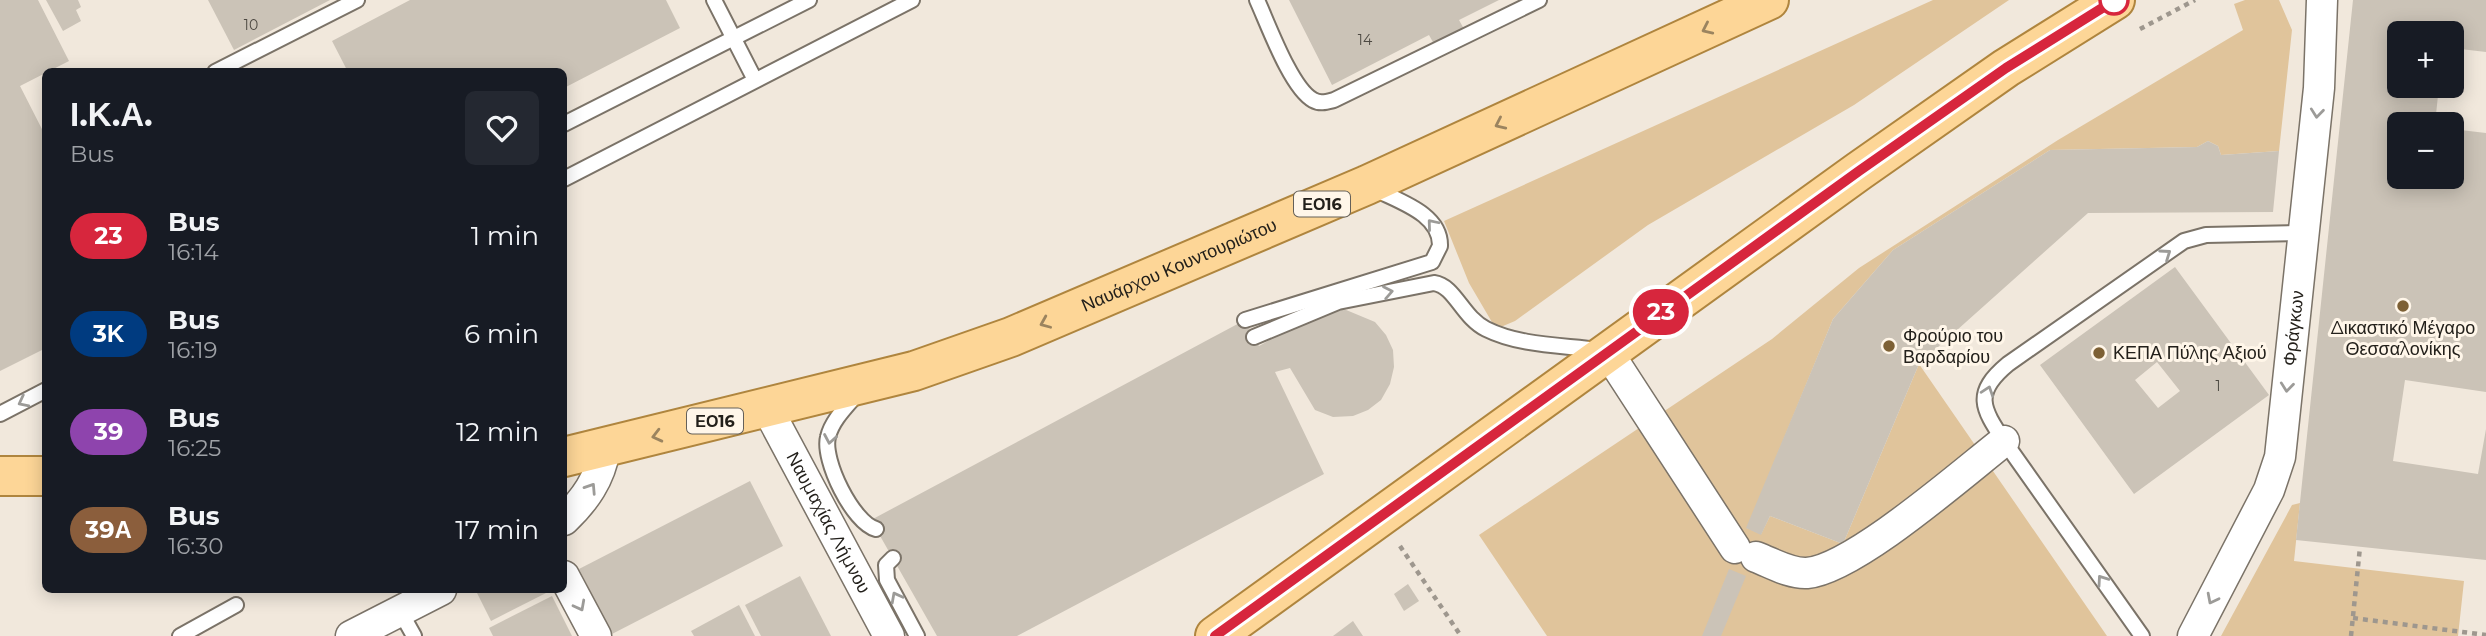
<!DOCTYPE html>
<html lang="en">
<head>
<meta charset="utf-8">
<style>
	:root { --surface:#171b24; --page:#242831; --text:#f1f3f6; --muted:#9ea1a6 }
	body { margin:0; font-family:Montserrat,sans-serif; background:var(--page); color:var(--text); height:100vh; display:flex; flex-direction:column; font-size:26px; white-space:nowrap }
	* { box-sizing:border-box; margin:0 }
	p { font-size:23px; color:var(--muted) }
	.icon { flex:none; width:38px; height:38px; fill:none; stroke:currentColor; stroke-width:2; stroke-linecap:round; stroke-linejoin:round }
	.map { position:relative; flex:1; overflow:hidden }
	.details { position:absolute; left:42px; top:68px; width:525px; height:525px; display:flex; flex-direction:column; background:var(--surface); border-radius:10px; box-shadow:0 4px 18px #0003 }
	.details>* { flex:none }
	.badge { padding:0 14px; border-radius:23px; font-size:24px; line-height:46px }
	.buttons { position:absolute; left:2387px; top:21px; display:grid; gap:14px }
	.buttons a { display:grid; place-items:center; width:77px; height:77px; border-radius:10px; background:var(--surface); box-shadow:0 4px 18px #0003; font-size:35px }
	.map>.badge { position:absolute; translate:-50% -50%; box-shadow:0 0 0 4px #fff }
	.round { display:grid; place-items:center; flex:none; width:74px; height:74px; border-radius:10px; background:var(--page) }
	.summary { display:flex; align-items:center; justify-content:space-between; height:119px; padding:0 28px }
	h1 { font-size:33px; font-weight:700; line-height:52px }
	ul { padding:0; list-style:none }
	li { display:flex; align-items:center; gap:21px; height:98px; padding:0 28px }
	li div { flex:1 }
	li b { display:block; font-size:26px }
	li em { font-style:normal }
	li .badge { min-width:77px; font-weight:700; text-align:center }
	.map>svg:first-child { display:block }
	.green { fill:#e0c49b }
	.building { fill:#cbc3b7; fill-rule:evenodd }
	.lines { fill:none; stroke-linecap:round; stroke-linejoin:round }
	.lane-casing { stroke:#7b7368; stroke-width:18 }
	.street-casing { stroke:#7b7368; stroke-width:33 }
	.primary-casing { stroke:#af853e; stroke-width:42 }
	.path { stroke:#9e978e; stroke-width:4.5; stroke-dasharray:5 5; stroke-linecap:butt }
	.lane { stroke:#fff; stroke-width:14 }
	.street { stroke:#fff; stroke-width:30 }
	.primary { stroke:#fdd697; stroke-width:38 }
	.oneway { stroke:#9b845f }
	.oneway2 { stroke:#9c9b98 }
	.line-casing { stroke:#fff; stroke-width:16 }
	.line { stroke:#d7263d; stroke-width:10 }
	.stop-dot { fill:#fff; stroke:#d7263d; stroke-width:3.5 }
	.poi-dot { fill:#7d6034; stroke:#fff6e9; stroke-width:2.5 }
	.labels { text-anchor:middle; dominant-baseline:central; stroke-width:6; stroke-linejoin:round; paint-order:stroke }
	.number-label { font-size:14px; fill:#4d4942 }
	.shield { fill:#fff6e9; stroke:#656059; stroke-width:2 }
	.shield-label { font-size:16px; font-weight:bold; fill:#23201b }
	.street-label { font-size:18px; fill:#23201b; stroke:#fff6e9 }
	.poi-label { font-size:18px; fill:#23201b; stroke:#fff6e9; text-anchor:start }
</style>
</head>
<body>
<div class="map">
<svg width="2486" height="636" viewBox="0 0 2486 636">
	<rect width="100%" height="100%" fill="#f1e8dc"/>
	<g class="green">
		<polygon points="1933,0 2009,0 1854,105 1648,225 1515,321 1496,329 1469,283 1444,221"/>
		<polygon points="2245,0 2279,0 2292,30 2279,151 2221,155 2218,146 2208,141 2197,147 2050,150 1893,250 1833,319 1747,528 1761,534 1770,516 1843,544 1919,364 2107,636 1547,636 1479,535 1772,339 1859,268 2058,140 2243,30 2234,4"/>
		<polygon points="2300,503 2294,561 2464,581 2458,636 2221,636 2292,505"/>
	</g>
	<g class="building">
		<polygon points="0,0 38,0 69,61 20,86 46,137 46,348 0,371"/>
		<polygon points="46,0 78,0 81,7 76,10 81,21 63,31"/>
		<polygon points="208,0 330,0 234,50"/>
		<polygon points="410,0 666,0 680,28 564,88 564,72 348,72 332,41"/>
		<polygon points="1289,0 1499,0 1459,20 1464,29 1434,44 1429,35 1332,85"/>
		<polygon points="2353,0 2486,0 2486,52 2452,48 2452,33 2399,33 2399,86 2439,86 2435,124 2399,124 2399,177 2452,177 2452,129 2486,133 2486,392 2405,380 2393,461 2478,474 2486,429 2486,560 2296,540"/>
		<polygon points="2208,141 2218,146 2221,155 2279,151 2273,212 2088,213 1919,364 1843,544 1770,516 1761,535 1746,528 1833,319 1893,250 2050,150 2197,147"/>
		<path d="M2175 267 2269 395 2134 494 2040 365ZM2157 362 2180 391 2158 408 2135 380Z"/>
		<polygon points="1339,307 1375,322 1386,335 1393,350 1394,367 1390,384 1381,400 1368,410 1353,416 1333,417 1315,410 1290,368 1275,372 1324,474 1017,636 937,636 871,520 1245,320 1259,346 1321,311"/>
		<polygon points="750,481 783,546 612,634 579,569"/>
		<polygon points="1729,569 1746,576 1721,636 1702,636"/>
		<polygon points="800,576 831,636 761,636 745,605"/>
		<polygon points="1408,584 1419,601 1404,611 1394,594"/>
		<polygon points="482,590 552,590 491,621 477,593"/>
		<polygon points="552,596 572,636 493,636 489,628"/>
		<polygon points="739,605 755,636 694,636 691,631"/>
		<polygon points="1353,621 1363,636 1333,636"/>
	</g>
	<g class="lines">
		<g class="lane-casing">
			<g id="lane">
				<polyline points="714,0 755,80"/>
				<path d="M1257 0C1268 24 1291 88 1313 100 1320 104 1326 102 1334 100L1539 0"/>
				<polyline points="215,72 357,0"/>
				<polyline points="564,124 809,0"/>
				<polyline points="564,179 912,0"/>
				<path d="M1245 320 1432 262 1440 246C1441 213 1397 201 1373 188"/>
				<path d="M1254 337 1338 302 1434 283C1455 286 1462 317 1486 329 1520 346 1562 345 1599 350"/>
				<path d="M858 393C847 406 832 420 828 437 822 460 853 523 876 529"/>
				<polyline points="0,414 46,390"/>
				<polyline points="893,558 886,565 887,580 917,636"/>
				<polyline points="400,611 414,636"/>
				<polyline points="180,636 236,605"/>
				<path d="M2142 636 2004 441C1982 408 1973 393 2008 364L2184 241 2206 235 2304 233"/>
			</g>
		</g>
		<g class="street-casing">
			<g id="street">
				<polyline points="1607,351 1735,548"/>
				<path id="s1" d="M767 408 889 636"/>
				<path d="M564 520C585 500 600 479 605 449"/>
				<path d="M1756 557C1772 563 1790 574 1807 573 1854 569 1963 473 2004 441"/>
				<polyline points="564,576 596,636"/>
				<polyline points="351,636 441,590"/>
				<path id="s2" d="M2193 636 2269 490 2280 457 2319 88 2322 0"/>
			</g>
		</g>
		<g class="primary-casing">
			<g id="primary">
				<path id="s3" d="M564 457 914 371 1011 337 1367 185 1769 0"/>
				<polyline points="0,476 46,476"/>
				<polyline points="1215,636 1859,171 2006,68 2115,0"/>
			</g>
		</g>
		<g class="path">
			<polyline points="2140,29 2195,0"/>
			<polyline points="1400,546 1461,636"/>
			<polyline points="2353,618 2486,635"/>
			<polyline points="2351,636 2360,547"/>
		</g>
		<use href="#lane" class="lane"/>
		<use href="#street" class="street"/>
		<use href="#primary" class="primary"/>
	</g>
	<defs><path id="oneway-chevron" d="M-2-3.5L2.5 0L-2 3.5" fill="none" stroke-width="1.6" stroke-linecap="round" stroke-linejoin="round" transform="scale(1.75)"/></defs>
	<g class="oneway">
		<use href="#oneway-chevron" transform="translate(1707 29) rotate(155)"/>
		<use href="#oneway-chevron" transform="translate(1500 124) rotate(155)"/>
		<use href="#oneway-chevron" transform="translate(1045 323) rotate(157)"/>
		<use href="#oneway-chevron" transform="translate(657 436) rotate(166)"/>
	</g>
	<g class="oneway2">
		<use href="#oneway-chevron" transform="translate(2317 113) rotate(96)"/>
		<use href="#oneway-chevron" transform="translate(1432 224) rotate(-130)"/>
		<use href="#oneway-chevron" transform="translate(2166 254) rotate(-35)"/>
		<use href="#oneway-chevron" transform="translate(1388 292) rotate(-11)"/>
		<use href="#oneway-chevron" transform="translate(2287 387) rotate(96)"/>
		<use href="#oneway-chevron" transform="translate(1988 391) rotate(-71)"/>
		<use href="#oneway-chevron" transform="translate(23 402) rotate(153)"/>
		<use href="#oneway-chevron" transform="translate(830 439) rotate(100)"/>
		<use href="#oneway-chevron" transform="translate(591 488) rotate(-57)"/>
		<use href="#oneway-chevron" transform="translate(2102 580) rotate(-125)"/>
		<use href="#oneway-chevron" transform="translate(896 597) rotate(-118)"/>
		<use href="#oneway-chevron" transform="translate(2212 599) rotate(117)"/>
		<use href="#oneway-chevron" transform="translate(580 606) rotate(62)"/>
	</g>
	<g class="lines">
		<g class="line-casing">
			<polyline id="line" points="1215,636 1859,171 2006,68 2115,0"/>
		</g>
		<use href="#line" class="line"/>
	</g>
	<circle class="stop-dot" cx="2114" cy="0" r="14"/>
	<g class="poi-dot">
		<circle cx="2403" cy="306" r="7"/>
		<circle cx="1889" cy="346" r="7"/>
		<circle cx="2099" cy="353" r="7"/>
	</g>
	<g class="labels">
		<g class="number-label">
			<text x="251" y="25">10</text>
			<text x="1365" y="40">14</text>
			<text x="2218" y="386">1</text>
		</g>
		<g class="shield">
			<rect x="1294" y="191.5" width="56" height="25" rx="5"/>
			<rect x="687" y="408.5" width="56" height="25" rx="5"/>
		</g>
		<g class="shield-label">
			<text x="1322" y="204">ΕΟ16</text>
			<text x="715" y="421">ΕΟ16</text>
		</g>
		<g class="street-label">
			<text stroke="none"><textPath href="#s3" startOffset="646">Ναυάρχου Κουντουριώτου</textPath></text>
			<text stroke="none"><textPath href="#s2" startOffset="329">Φράγκων</textPath></text>
			<text stroke="none"><textPath href="#s1" startOffset="130">Ναυμαχίας Λήμνου</textPath></text>
		</g>
		<g class="poi-label">
			<text x="2403" y="328" text-anchor="middle">Δικαστικό Μέγαρο<tspan x="2403" dy="21">Θεσσαλονίκης</tspan></text>
			<text x="1903" y="336">Φρούριο του<tspan x="1903" dy="21">Βαρδαρίου</tspan></text>
			<text x="2113" y="353">ΚΕΠΑ Πύλης Αξιού</text>
		</g>
	</g>
</svg>
<div class="buttons">
<a>+</a>
<a>−</a>
</div>
<b class="badge" style="left:1661px;top:312px;background:#d7263d;color:#fff">23</b>
<section class="details">
<div class="summary"><div><h1>Ι.Κ.Α.</h1><p>Bus</p></div><a class="round"><svg class="icon" aria-label="heart" viewBox="0 0 24 24"><path d="M12 20l-8-8c-3-5 5-10 8-4 3-6 11-1 8 4z"/></svg></a></div>
<ul>
<li><span class="badge" style="background:#d7263d;color:#fff">23</span><div><b>Bus</b><p>16:14</p></div><em>1 min</em></li>
<li><span class="badge" style="background:#003b80;color:#fff">3Κ</span><div><b>Bus</b><p>16:19</p></div><em>6 min</em></li>
<li><span class="badge" style="background:#8e44ad;color:#fff">39</span><div><b>Bus</b><p>16:25</p></div><em>12 min</em></li>
<li><span class="badge" style="background:#8b5e3c;color:#fff">39Α</span><div><b>Bus</b><p>16:30</p></div><em>17 min</em></li>
</ul>
</section>
</div>
</body>
</html>
